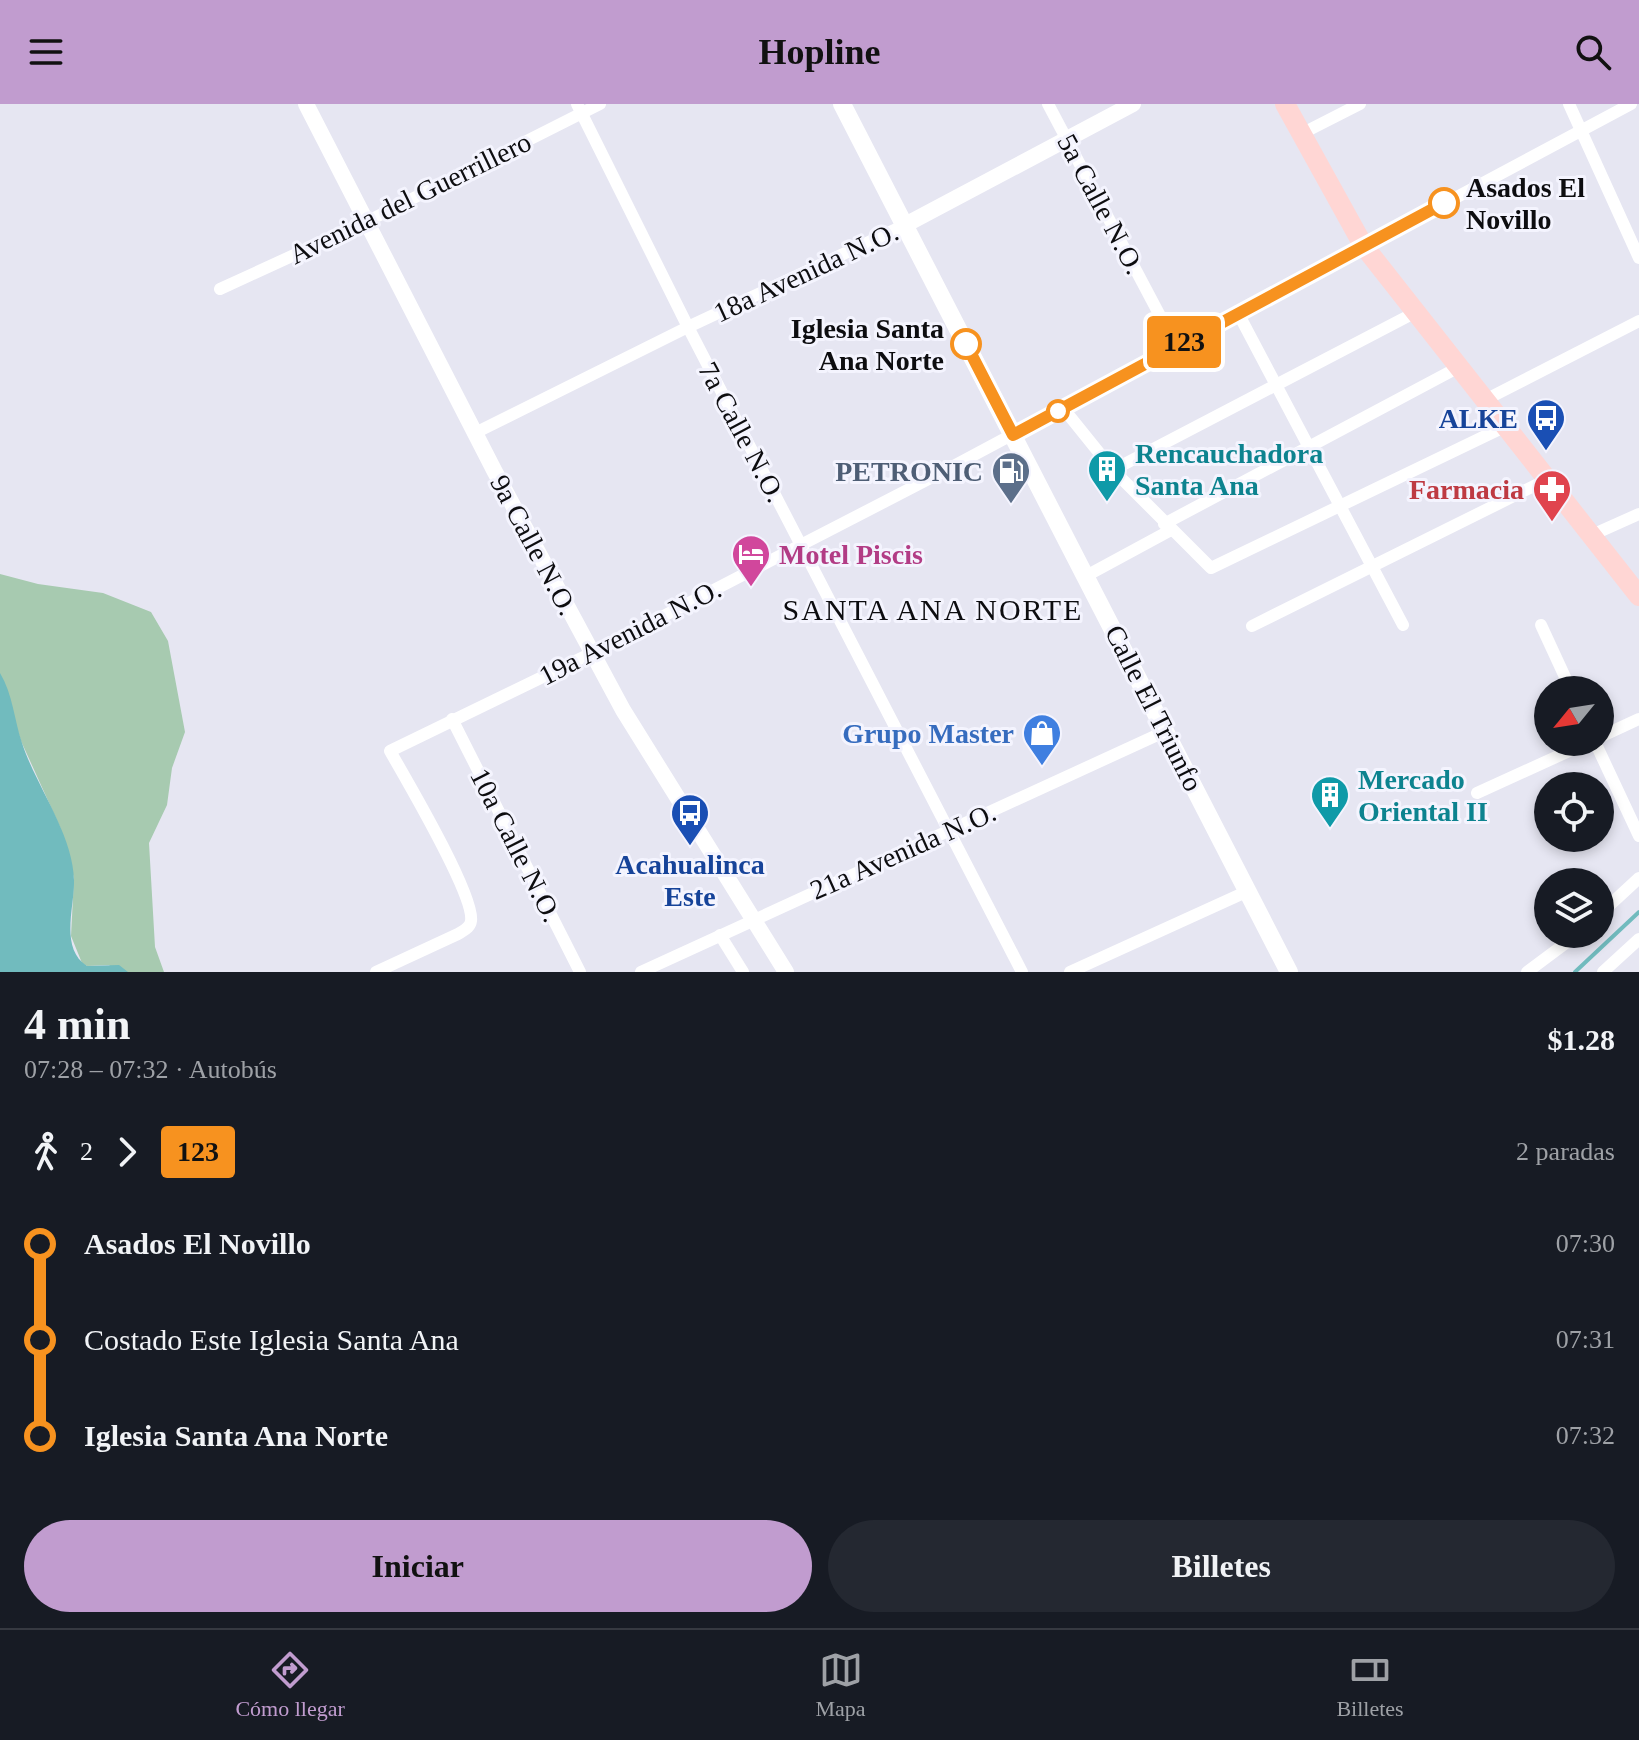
<!DOCTYPE html>
<html lang="es">
<head>
<meta charset="utf-8">
<style>
	:root { --surface:#171b24; --page:#242831; --text:#f1f3f6; --muted:#9ea1a6; --line:#363941; --accent:#c19ccf }
	body { margin:0; font-family:"Times New Roman",serif; background:var(--page); color:var(--text); height:100vh; display:flex; flex-direction:column; font-size:30px; white-space:nowrap }
	* { box-sizing:border-box; margin:0 }
	p { font-size:26px; color:var(--muted) }
	.icon { flex:none; width:44px; height:44px; fill:none; stroke:currentColor; stroke-width:2; stroke-linecap:round; stroke-linejoin:round }
	.map { position:relative; height:868px; overflow:hidden }
	.details { display:flex; flex-direction:column; background:var(--surface); flex:1 }
	.details>* { flex:none }
	.badge { padding:0 16px; border-radius:6px; font-size:28px; line-height:52px }
	.needle { width:52px; rotate:240deg }
	.controls { position:absolute; left:1534px; top:572px; display:grid; gap:16px }
	.controls a { display:grid; place-items:center; width:80px; height:80px; border-radius:50%; background:var(--surface); box-shadow:0 4px 12px #0003; font-size:40px }
	.map>.badge { position:absolute; translate:-50% -50%; box-shadow:0 0 0 4px #fff }
	.legs { display:flex; align-items:center; gap:12px; height:88px; padding:0 24px; font-size:26px }
	.legs p { margin-inline-start:auto }
	.head { display:flex; align-items:center; justify-content:space-between; height:136px; padding:0 24px }
	h1 { font-size:44px; font-weight:800; line-height:60px }
	.action { display:flex; gap:16px; margin-top:auto; padding:16px 24px }
	.action a { flex:1; height:92px; border-radius:48px; background:var(--accent); color:#111; font-size:32px; font-weight:800; line-height:92px; text-align:center }
	.action a+a { background:var(--page); color:var(--text) }
	ul { padding:0 24px; list-style:none }
	li { display:flex; align-items:center; gap:28px; height:96px; font-size:30px }
	li i { display:grid; place-items:center; width:12px; height:100%; margin:0 10px; background:currentColor }
	li i::after { content:''; width:20px; height:20px; margin:-10px; border:6px solid; border-radius:50%; background:var(--surface) }
	li p { margin-inline-start:auto }
	li:first-child i { background:linear-gradient(#0000 50%,currentColor 0) }
	li:last-child i { background:linear-gradient(currentColor 50%,#0000 0) }
	header { display:flex; justify-content:space-between; align-items:center; height:104px; padding:0 24px; background:var(--accent); color:#111; font-size:36px; font-weight:800 }
	.dock { display:flex; justify-content:space-around; align-items:center; height:112px; border-top:2px solid var(--line); background:var(--surface); font-size:22px; color:var(--muted) }
	.dock a { display:grid; justify-items:center; gap:4px }
	.dock .on { color:var(--accent) }
	.map>svg:first-child { display:block }
	.green { fill:#a7cab0 }
	.water { fill:#71bbbe }
	.lines { fill:none; stroke-linecap:round; stroke-linejoin:round }
	.stream { stroke:#71bbbe; stroke-width:4 }
	.minor { stroke:#fff; stroke-width:12 }
	.tertiary { stroke:#fff; stroke-width:16 }
	.secondary { stroke:#fff; stroke-width:18 }
	.primary { stroke:#ffd6d4; stroke-width:20 }
	.line-1-casing { stroke:#fff; stroke-width:18 }
	.line-1 { stroke:#f7921f; stroke-width:12 }
	.stop-1-dot { fill:#fff; stroke:#f7921f; stroke-width:4 }
	.labels { text-anchor:middle; dominant-baseline:central; stroke-width:6; stroke-linejoin:round; paint-order:stroke }
	.stop-label { font-size:28px; font-weight:bold; fill:#0d0d10; stroke:#f4f4fe; text-anchor:start }
	.street-label { font-size:28px; fill:#0d0d10; stroke:#f4f4fe }
	.transit-label { font-size:28px; font-weight:bold; fill:#164399; stroke:#f4f4fe; text-anchor:end }
	.culture-label { font-size:28px; font-weight:bold; fill:#0d838f; stroke:#f4f4fe; text-anchor:start }
	.service-label { font-size:28px; font-weight:bold; fill:#4e5e75; stroke:#f4f4fe; text-anchor:end }
	.health-label { font-size:28px; font-weight:bold; fill:#be3a42; stroke:#f4f4fe; text-anchor:end }
	.hotel-label { font-size:28px; font-weight:bold; fill:#b23c85; stroke:#f4f4fe; text-anchor:start }
	.shop-label { font-size:28px; font-weight:bold; fill:#366cbe; stroke:#f4f4fe; text-anchor:end }
	.neighbourhood-label { font-size:30px; letter-spacing:2px; fill:#0d0d10; stroke:#f4f4fe }
</style>
</head>
<body>
<header><svg class="icon" aria-label="menu" viewBox="0 0 24 24"><path d="M4 6h16M4 12h16M4 18h16"/></svg>Hopline<svg class="icon" aria-label="search" viewBox="0 0 24 24"><circle cx="10" cy="10" r="6"/><path d="M15 15l6 6"/></svg></header>
<div class="map">
<svg width="1639" height="868" viewBox="0 0 1639 868">
	<rect width="100%" height="100%" fill="#e6e6f2"/>
	<polygon class="green" points="0,470 38,480 103,489 151,508 168,537 185,628 172,664 167,701 149,739 155,843 164,868 118,868 109,861 87,862 82,859 71,832 74,774 60,723 21,637 0,572"/>
	<path class="water" d="M0 569C13 591 14 615 22 639 36 682 73 730 74 776 75 802 59 844 87 862L119 861 128 868H0Z"/>
	<g class="lines">
		<polyline class="stream" points="1575,868 1639,808"/>
		<g class="minor">
			<polyline points="577,0 688,223 1022,868"/>
			<polyline points="1048,0 1176,242"/>
			<polyline points="1569,0 1639,154"/>
			<polyline points="1301,30 1360,0"/>
			<polyline points="220,185 366,118 600,0"/>
			<polyline points="1238,209 1403,521"/>
			<polyline points="1485,296 1639,217"/>
			<polyline points="1063,304 1113,366 1211,464 1506,322"/>
			<polyline points="475,329 688,223 905,121"/>
			<polyline points="1113,366 1416,208"/>
			<polyline points="1164,420 1459,263"/>
			<polyline points="1592,431 1639,410"/>
			<polyline points="1086,472 1171,426"/>
			<polyline points="1541,521 1571,586"/>
			<polyline points="1252,522 1548,375"/>
			<polyline points="452,615 580,868"/>
			<polyline points="1600,633 1639,615"/>
			<polyline points="1595,638 1639,732"/>
			<polyline points="1477,689 1589,638"/>
			<polyline points="1600,810 1639,774"/>
			<polyline points="720,831 743,868"/>
			<path d="M376 868 458 830C464 826 470 824 471 817 475 792 406 675 390 647L592 549 946 366 1631 0"/>
			<polyline points="641,868 1166,627"/>
			<polyline points="1070,868 1248,787"/>
			<polyline points="1527,868 1578,830"/>
			<polyline points="1603,868 1639,835"/>
		</g>
		<g class="tertiary">
			<polyline points="306,0 495,368 623,606 786,868"/>
			<polyline points="905,121 1133,0"/>
		</g>
		<polyline class="secondary" points="842,0 1289,868"/>
		<polyline class="primary" points="1285,0 1363,141 1639,492"/>
	</g>
	<g class="lines">
		<g class="line-1-casing">
			<polyline id="line-1" points="966,240 1013,331 1444,99"/>
		</g>
		<use href="#line-1" class="line-1"/>
	</g>
	<defs>
		<g id="bus-pin" transform="scale(2)"><path d="M0 17L-7.5 6A9.5 9.5 0 1 1 7.5 6Z" fill="#1a4fb4" stroke="#f4f4fe"/><path d="M-5-6H5V4H4V6H2V4H-2V6H-4V4H-5ZM-3.5-4V0h7V-4ZM-3.5 1.2v1.5H-2V1.2ZM2 1.2v1.5H3.5V1.2Z" fill="#fff"/></g>
		<g id="building-pin" transform="scale(2)"><path d="M0 17L-7.5 6A9.5 9.5 0 1 1 7.5 6Z" fill="#0f9aa8" stroke="#f4f4fe"/><path d="M-4-6H4V6H1V3H-1V6H-4ZM-2.5-4.3h1.7v1.8h-1.7ZM.8-4.3h1.7v1.8H.8ZM-2.5-1h1.7V.8h-1.7ZM.8-1h1.7V.8H.8Z" fill="#fff"/></g>
		<g id="fuel-pin" transform="scale(2)"><path d="M0 17L-7.5 6A9.5 9.5 0 1 1 7.5 6Z" fill="#5c6f8a" stroke="#f4f4fe"/><path d="M-5.5-6h7V0h2V4h1.3V-2.5L3-4.5l.8-.8L6-3V5H2.5V1h-1V6h-7ZM-4.2-4.7v3.2H.2V-4.7Z" fill="#fff"/></g>
		<g id="pharmacy-pin" transform="scale(2)"><path d="M0 17L-7.5 6A9.5 9.5 0 1 1 7.5 6Z" fill="#e0444e" stroke="#f4f4fe"/><path d="M-2-6h4v4h4v4h-4v4h-4v-4h-4v-4h4Z" fill="#fff"/></g>
		<g id="hotel-pin" transform="scale(2)"><path d="M0 17L-7.5 6A9.5 9.5 0 1 1 7.5 6Z" fill="#d1479c" stroke="#f4f4fe"/><path d="M-6-4.5h1.5V1H6V5H4.5V3h-9V5H-6ZM-4 0a1.8 1.8 0 1 1 3.6 0ZM.5 0V-2.5h3Q6-2.5 6 0Z" fill="#fff"/></g>
		<g id="shop-pin" transform="scale(2)"><path d="M0 17L-7.5 6A9.5 9.5 0 1 1 7.5 6Z" fill="#3f7fe0" stroke="#f4f4fe"/><path d="M-5-2.5h2.3a2.7 3.5 0 0 1 5.4 0H5L5.5 6h-11ZM-1.5-2.5h3a1.5 2.3 0 0 0-3 0Z" fill="#fff"/></g>
	</defs>
	<g fill-rule="evenodd">
		<use href="#bus-pin" x="1546" y="314"/>
		<use href="#building-pin" x="1107" y="365"/>
		<use href="#fuel-pin" x="1011" y="367"/>
		<use href="#pharmacy-pin" x="1552" y="385"/>
		<use href="#hotel-pin" x="751" y="450"/>
		<use href="#shop-pin" x="1042" y="629"/>
		<use href="#building-pin" x="1330" y="691"/>
		<use href="#bus-pin" x="690" y="709"/>
	</g>
	<g class="stop-1-dot">
		<circle cx="1444" cy="99" r="14"/>
		<circle cx="966" cy="240" r="14"/>
		<circle cx="1058" cy="307" r="10"/>
	</g>
	<g class="labels">
		<g class="stop-label">
			<text x="1466" y="83">Asados El<tspan x="1466" dy="32">Novillo</tspan></text>
			<text x="944" y="224" text-anchor="end">Iglesia Santa<tspan x="944" dy="32">Ana Norte</tspan></text>
		</g>
		<g class="street-label">
			<text transform="translate(410 94) rotate(-26)">Avenida del Guerrillero</text>
			<text transform="translate(1101 100) rotate(62)">5a Calle N.O.</text>
			<text transform="translate(806 168) rotate(-25)">18a Avenida N.O.</text>
			<text transform="translate(742 328) rotate(62)">7a Calle N.O.</text>
			<text transform="translate(534 441) rotate(62)">9a Calle N.O.</text>
			<text transform="translate(630 528) rotate(-27)">19a Avenida N.O.</text>
			<text transform="translate(1154 604) rotate(63)">Calle El Triunfo</text>
			<text transform="translate(516 741) rotate(63)">10a Calle N.O.</text>
			<text transform="translate(903 747) rotate(-24)">21a Avenida N.O.</text>
		</g>
		<g class="transit-label">
			<text x="1518" y="314">ALKE</text>
			<text x="690" y="760" text-anchor="middle">Acahualinca<tspan x="690" dy="32">Este</tspan></text>
		</g>
		<g class="culture-label">
			<text x="1135" y="349">Rencauchadora<tspan x="1135" dy="32">Santa Ana</tspan></text>
			<text x="1358" y="675">Mercado<tspan x="1358" dy="32">Oriental II</tspan></text>
		</g>
		<g class="service-label">
			<text x="983" y="367">PETRONIC</text>
		</g>
		<g class="health-label">
			<text x="1524" y="385">Farmacia</text>
		</g>
		<g class="hotel-label">
			<text x="779" y="450">Motel Piscis</text>
		</g>
		<g class="shop-label">
			<text x="1014" y="629">Grupo Master</text>
		</g>
		<g class="neighbourhood-label">
			<text x="933" y="505">SANTA ANA NORTE</text>
		</g>
	</g>
</svg>
<div class="controls">
<a><svg class="needle" viewBox="-14 -14 28 28"><path d="M0-13l5 13h-10z" fill="#e53935"/><path d="M0 13l5-13h-10z" fill="#9ea1a6"/></svg></a>
<a><svg class="icon" aria-label="locate" viewBox="0 0 24 24"><circle cx="12" cy="12" r="6"/><path d="M12 2v4M12 18v4M2 12h4M18 12h4"/></svg></a>
<a><svg class="icon" aria-label="layers" viewBox="0 0 24 24"><path d="M12 4l9 5-9 5-9-5zM3 14l9 5 9-5"/></svg></a>
</div>
<b class="badge" style="left:1184px;top:238px;background:#f7921f;color:#111">123</b>
</div>
<section class="details">
<div class="head"><div><h1>4 min</h1><p>07:28 – 07:32 · Autobús</p></div><b>$1.28</b></div>
<div class="legs"><svg class="icon" aria-label="walk" viewBox="0 0 24 24"><circle cx="13" cy="4" r="2"/><path d="M13 8l-2 6 4 7M11 14l-3 7M7 12l3-4h3l4 4"/></svg>2<svg class="icon" aria-label="forward" viewBox="0 0 24 24"><path d="M9 5l7 7-7 7"/></svg><b class="badge" style="background:#f7921f;color:#111">123</b><p>2 paradas</p></div>
<ul>
<li><i style="color:#f7921f"></i><b>Asados El Novillo</b><p>07:30</p></li>
<li><i style="color:#f7921f"></i><span>Costado Este Iglesia Santa Ana</span><p>07:31</p></li>
<li><i style="color:#f7921f"></i><b>Iglesia Santa Ana Norte</b><p>07:32</p></li>
</ul>
<div class="action"><a>Iniciar</a><a>Billetes</a></div>
</section>
<nav class="dock">
<a class="on"><svg class="icon" aria-label="directions" viewBox="0 0 24 24"><path d="M12 3l9 9-9 9-9-9zM9 14v-3h6M13 9l2 2-2 2"/></svg>Cómo llegar</a>
<a><svg class="icon" aria-label="map" viewBox="0 0 24 24"><path d="M3 6l6-2 6 2 6-2v14l-6 2-6-2-6 2zM9 4v14M15 6v14"/></svg>Mapa</a>
<a><svg class="icon" aria-label="tickets" viewBox="0 0 24 24"><path d="M3 7h18v10H3zM15 7v10"/></svg>Billetes</a>
</nav>
</body>
</html>
